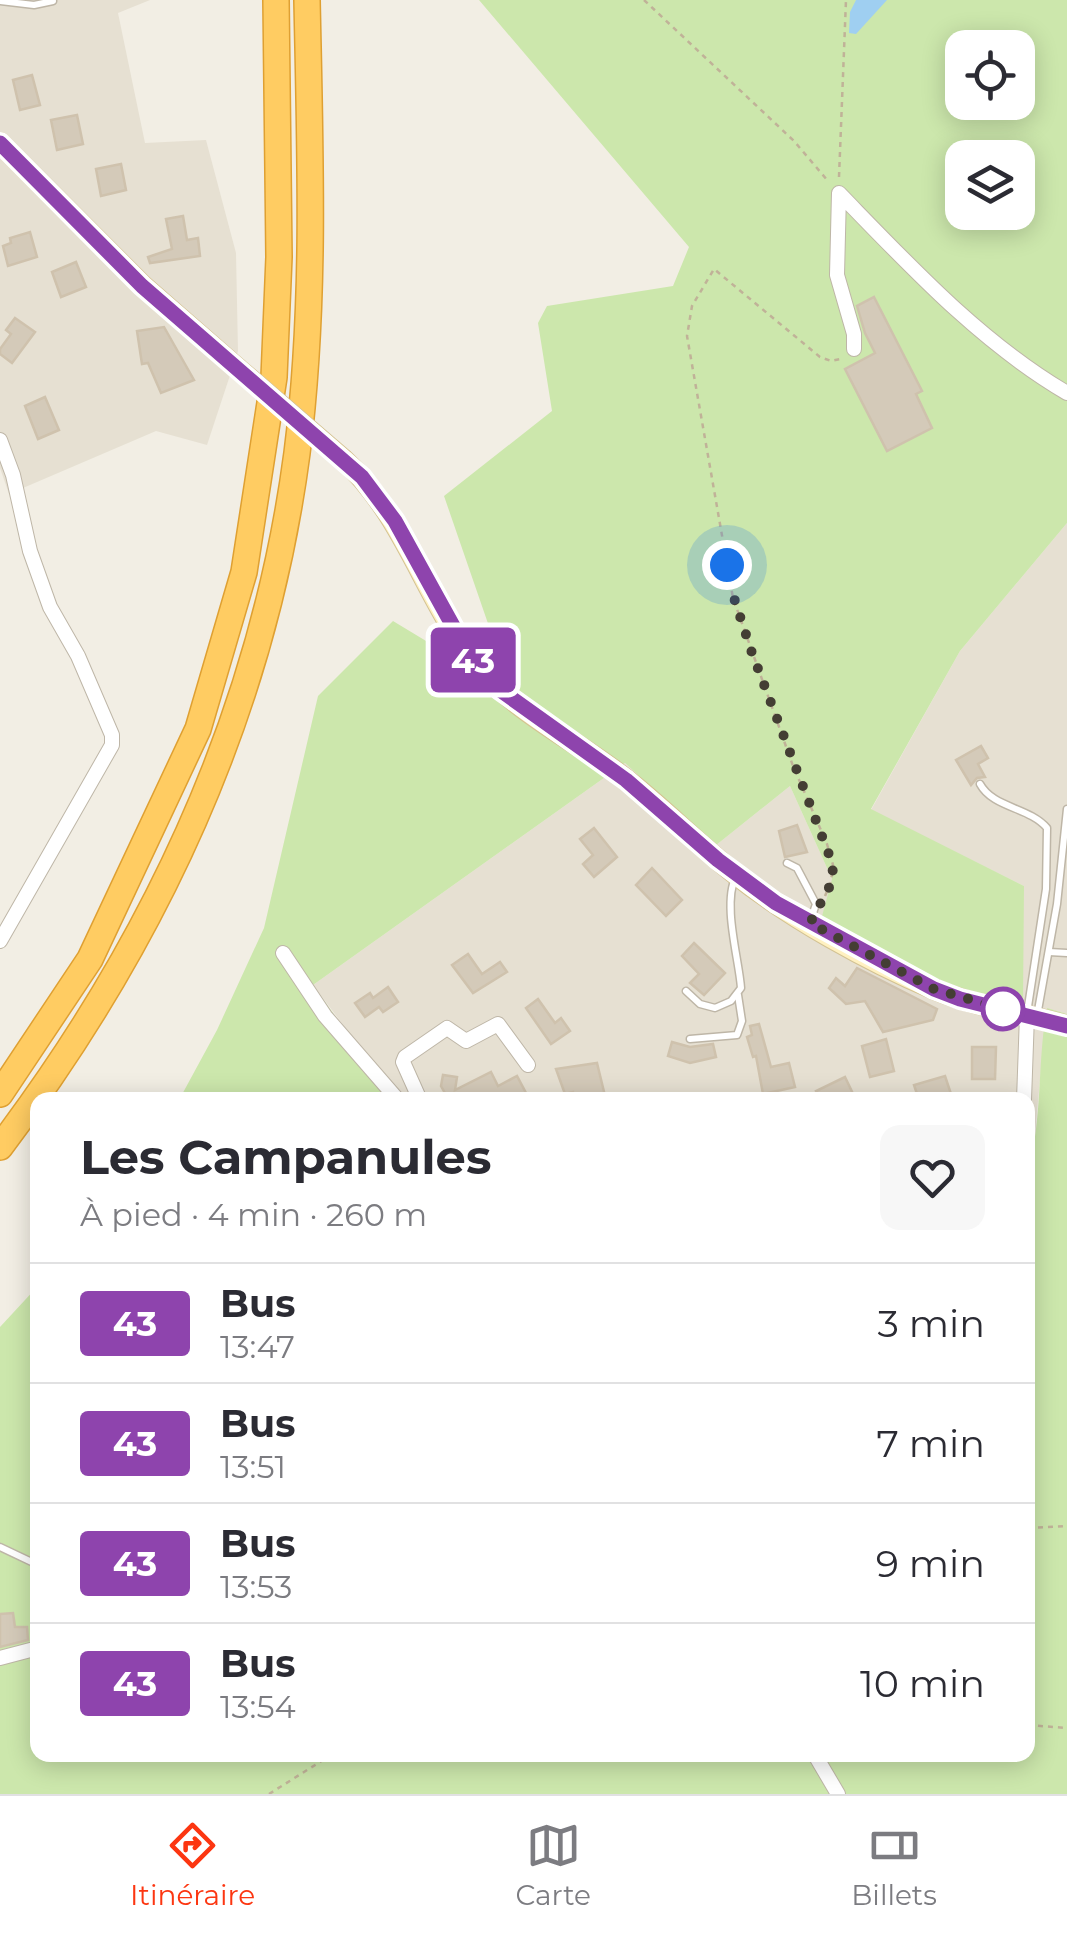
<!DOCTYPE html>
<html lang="fr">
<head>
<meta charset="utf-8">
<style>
	:root { --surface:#fff; --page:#f7f7f7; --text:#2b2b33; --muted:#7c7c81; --line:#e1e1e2; --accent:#fc3611 }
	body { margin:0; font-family:Montserrat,sans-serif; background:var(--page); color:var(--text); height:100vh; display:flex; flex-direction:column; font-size:38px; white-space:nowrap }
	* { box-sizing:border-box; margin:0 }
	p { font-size:32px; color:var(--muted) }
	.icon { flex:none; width:55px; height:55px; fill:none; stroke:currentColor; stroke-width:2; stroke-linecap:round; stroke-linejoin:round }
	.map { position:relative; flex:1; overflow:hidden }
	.drawer { position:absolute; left:30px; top:1092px; width:1005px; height:670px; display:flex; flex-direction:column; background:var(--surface); border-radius:20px; box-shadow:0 5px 25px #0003 }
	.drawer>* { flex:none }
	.badge { padding:0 20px; border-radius:8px; font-size:35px; line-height:65px }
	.controls { position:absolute; left:945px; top:30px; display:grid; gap:20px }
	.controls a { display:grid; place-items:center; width:90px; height:90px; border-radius:20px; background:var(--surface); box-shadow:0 5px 25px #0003; font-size:50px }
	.you { position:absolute; width:50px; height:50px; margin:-25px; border:8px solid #fff; border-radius:50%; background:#1a73e8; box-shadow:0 0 0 15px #1a73e833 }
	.map>.badge { position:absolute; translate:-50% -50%; box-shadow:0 0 0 5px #fff }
	.round { display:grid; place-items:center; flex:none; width:105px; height:105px; border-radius:20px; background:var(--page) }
	.overview { display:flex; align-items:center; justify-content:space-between; height:170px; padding:0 50px }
	h1 { font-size:48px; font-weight:700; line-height:75px }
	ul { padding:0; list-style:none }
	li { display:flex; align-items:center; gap:30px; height:120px; padding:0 50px; border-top:2px solid var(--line) }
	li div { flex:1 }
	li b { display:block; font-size:38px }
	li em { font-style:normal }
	li .badge { min-width:110px; font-weight:700; text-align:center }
	.tabs { display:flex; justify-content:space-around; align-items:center; height:140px; border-top:2px solid var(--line); background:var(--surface); font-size:28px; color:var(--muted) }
	.tabs a { display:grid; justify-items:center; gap:5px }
	.tabs .current { color:var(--accent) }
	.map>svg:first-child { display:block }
	.residential { fill:#e6e0d2 }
	.green { fill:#cce7ac; fill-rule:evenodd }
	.water { fill:#9fcff1 }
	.building { fill:#d4cab9; stroke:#cfc2ad; stroke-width:2.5 }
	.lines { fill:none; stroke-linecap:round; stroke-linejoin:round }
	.lane-casing { stroke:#beb6a7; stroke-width:9 }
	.street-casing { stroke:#beb6a7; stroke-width:16 }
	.secondary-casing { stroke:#d3c293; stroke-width:22 }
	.highway-casing { stroke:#dfa032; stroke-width:28 }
	.path { stroke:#c0b298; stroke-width:2.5; stroke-dasharray:5 5; stroke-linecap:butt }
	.lane { stroke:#fff; stroke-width:6 }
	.street { stroke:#fff; stroke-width:14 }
	.secondary { stroke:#fff1c1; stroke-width:20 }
	.highway { stroke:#ffcc62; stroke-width:25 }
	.secondary-bridge-casing { stroke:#d3c293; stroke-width:22; stroke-linecap:butt }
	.secondary-bridge { stroke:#fff1c1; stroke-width:20 }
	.line-casing { stroke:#fff; stroke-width:22 }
	.line { stroke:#8e44ad; stroke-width:15 }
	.walk { stroke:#443e34; stroke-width:10; stroke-dasharray:0 18 }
	.stop-dot { fill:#fff; stroke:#8e44ad; stroke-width:5 }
</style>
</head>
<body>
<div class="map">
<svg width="1067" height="1794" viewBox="0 0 1067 1794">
	<rect width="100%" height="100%" fill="#f2eee4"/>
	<g class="residential">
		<polygon points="0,0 150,0 118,13 145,143 206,140 236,253 238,351 207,445 156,431 9,494 0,468"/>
		<polygon points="1067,523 1067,1014 1047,1009 1033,1152 1028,1170 1028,1100 400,1100 313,985 625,763 715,846 790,786 832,879 1024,886 871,810 960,651"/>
	</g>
	<g class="green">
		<path d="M479 0H1067V523L960 651 871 809 1024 886 1023 1002 934 983 821 920 832 879 790 786 715 846 625 763 313 985 395 1100H179L217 1030 264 928 318 696 393 621 512 693 444 496 552 411 538 323 547 306 673 286 689 247ZM962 48H1018V102H962ZM962 158H1018V212H962Z"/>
		<path d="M1047 1008 1067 1014V1794H0V1327L37 1287 38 1755H1028V1170C1043 1119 1037 1061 1047 1008Z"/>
	</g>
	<polygon class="water" points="856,0 887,0 856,34 849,33 850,12"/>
	<g class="building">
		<polygon points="32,75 40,105 20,110 13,80"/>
		<polygon points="77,115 83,144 57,150 51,120"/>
		<polygon points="121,164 126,190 101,196 96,169"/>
		<polygon points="183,216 187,240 198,238 200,256 150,263 148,257 172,249 166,219"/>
		<polygon points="30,232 37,257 8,266 3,246 11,243 10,238"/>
		<polygon points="76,262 86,287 61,297 52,272"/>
		<polygon points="874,297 922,391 916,394 932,428 887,451 845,369 875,353 865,333 857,306"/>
		<polygon points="15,318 35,332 12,363 0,354 0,349 11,334 6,330"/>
		<polygon points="164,327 194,380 161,393 148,363 142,364 137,331"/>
		<polygon points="45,397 59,430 38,439 25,406"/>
		<polygon points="981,746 988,758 978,764 985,777 977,778 971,785 956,760"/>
		<polygon points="797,825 807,852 785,857 779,831"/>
		<polygon points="594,828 617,857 594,877 583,864 593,855 580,839"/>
		<polygon points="652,868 682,900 666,916 636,885"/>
		<polygon points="694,943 725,973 704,995 690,983 699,974 682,956"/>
		<polygon points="468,954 482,974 500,962 507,972 473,993 452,965"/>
		<polygon points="857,968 937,1009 933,1020 883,1032 865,1001 846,1004 829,988 836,978 845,986"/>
		<polygon points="388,987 398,1002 383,1012 379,1007 365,1017 355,1003 370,993 373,998"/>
		<polygon points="538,999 555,1023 561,1018 570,1031 551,1044 526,1008"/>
		<polygon points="759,1024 771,1067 789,1063 795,1087 763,1094 756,1056 753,1057 747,1037 752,1035 750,1026"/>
		<polygon points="886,1039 894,1071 870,1077 862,1046"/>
		<polygon points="672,1042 690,1047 713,1044 716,1057 690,1063 668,1056"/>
		<polygon points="972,1047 996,1047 995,1079 972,1079"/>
		<polygon points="597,1063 606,1100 574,1100 573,1092 565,1094 556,1069"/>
		<polygon points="491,1072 498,1086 517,1076 526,1093 511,1100 436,1100 446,1095 441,1086 443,1075 457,1077 455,1090"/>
		<polygon points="945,1076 953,1100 919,1100 914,1085"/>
		<polygon points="845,1077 856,1100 821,1100 816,1091"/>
		<polygon points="13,1613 15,1627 27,1627 28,1640 0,1647 0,1614"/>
	</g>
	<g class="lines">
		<g class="lane-casing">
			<g id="lane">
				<polyline points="0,1 34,5 53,1"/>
				<path d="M980 784C993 808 1029 807 1047 828L1046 889 1027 1013"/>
				<polyline points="787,863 797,868 816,904 810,922"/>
				<polyline points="1049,952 1067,953"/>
				<path d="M686 991 700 1004 715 1008 731 1001 741 988C739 959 722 904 736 876"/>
				<polyline points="1037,1016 1057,904 1067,809"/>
				<polyline points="690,1039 737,1035 742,1021 738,995"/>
				<polyline points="0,1547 38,1565"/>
			</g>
		</g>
		<g class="street-casing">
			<g id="street">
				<path d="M854 349V334L837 275 839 193C909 265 980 342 1067 393"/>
				<polyline points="0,440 13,475 30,551 50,607 78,656 112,735 112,745 0,941"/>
				<polyline points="283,953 325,1016 398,1100"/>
				<polyline points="420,1100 403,1062 405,1057 447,1028 466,1041 498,1024 528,1065"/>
				<polyline points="1024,1100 1027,1015"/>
				<polyline points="0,1658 38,1648"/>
				<polyline points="815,1755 838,1794"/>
			</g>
		</g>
		<g class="secondary-casing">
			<g id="secondary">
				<polyline points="0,143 142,285 237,368"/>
				<path d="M344 460C407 518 426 603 480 668 518 714 577 741 624 778 662 807 695 842 733 872 790 918 868 961 936 990 977 1007 1024 1013 1067 1026"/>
			</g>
		</g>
		<g class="highway-casing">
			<g id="highway">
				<polyline points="0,1094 90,959 198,729 244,572 274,377 279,257 276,0"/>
				<path d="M0 1147C156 941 263 711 297 453 316 304 310 150 307 0"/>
			</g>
		</g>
		<g class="path">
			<polyline points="644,0 794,141 828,181"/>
			<polyline points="839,177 846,0"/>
			<polyline points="825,896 831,882 833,865 827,844 793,766 733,598 687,336 692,306 714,269 820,357 831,361 840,359"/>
			<polyline points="1028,1528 1067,1526"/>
			<polyline points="1028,1725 1067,1728"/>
			<polyline points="269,1794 331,1755"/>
		</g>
		<use href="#lane" class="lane"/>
		<use href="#street" class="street"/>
		<use href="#secondary" class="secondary"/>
		<use href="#highway" class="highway"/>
		<g class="secondary-bridge-casing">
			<polyline id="secondary-bridge" points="237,368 344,460"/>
		</g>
		<use href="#secondary-bridge" class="secondary-bridge"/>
	</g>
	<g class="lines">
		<g class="line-casing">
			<polyline id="line" points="0,143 142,286 362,477 395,521 469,655 500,690 626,780 718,860 776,903 934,989 960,999 1067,1026"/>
		</g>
		<use href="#line" class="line"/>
		<polyline class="walk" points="727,565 734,598 752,653 833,865 832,882 810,923 934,989 1003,1009"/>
	</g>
	<circle class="stop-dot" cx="1003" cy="1009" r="20"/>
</svg>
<div class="controls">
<a><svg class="icon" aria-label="locate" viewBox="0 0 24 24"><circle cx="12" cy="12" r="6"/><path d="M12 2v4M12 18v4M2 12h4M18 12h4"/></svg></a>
<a><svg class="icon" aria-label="layers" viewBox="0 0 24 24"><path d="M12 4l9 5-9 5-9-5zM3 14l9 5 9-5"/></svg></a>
</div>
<div class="you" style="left:727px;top:565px"></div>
<b class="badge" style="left:473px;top:660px;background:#8e44ad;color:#fff">43</b>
<section class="drawer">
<div class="overview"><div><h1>Les Campanules</h1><p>À pied · 4 min · 260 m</p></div><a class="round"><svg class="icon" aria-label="heart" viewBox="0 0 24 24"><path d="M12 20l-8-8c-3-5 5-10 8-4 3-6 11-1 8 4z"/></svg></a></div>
<ul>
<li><span class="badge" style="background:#8e44ad;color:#fff">43</span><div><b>Bus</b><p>13:47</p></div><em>3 min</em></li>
<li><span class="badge" style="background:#8e44ad;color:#fff">43</span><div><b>Bus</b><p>13:51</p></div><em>7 min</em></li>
<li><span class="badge" style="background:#8e44ad;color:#fff">43</span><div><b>Bus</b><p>13:53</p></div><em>9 min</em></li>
<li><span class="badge" style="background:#8e44ad;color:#fff">43</span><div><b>Bus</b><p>13:54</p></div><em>10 min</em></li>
</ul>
</section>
</div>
<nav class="tabs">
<a class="current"><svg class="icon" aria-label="directions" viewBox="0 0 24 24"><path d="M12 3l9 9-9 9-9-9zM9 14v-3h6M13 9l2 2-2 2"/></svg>Itinéraire</a>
<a><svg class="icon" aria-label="map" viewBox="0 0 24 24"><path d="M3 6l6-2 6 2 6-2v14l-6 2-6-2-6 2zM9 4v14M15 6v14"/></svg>Carte</a>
<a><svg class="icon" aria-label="tickets" viewBox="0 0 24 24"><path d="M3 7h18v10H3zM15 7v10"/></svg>Billets</a>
</nav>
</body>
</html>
